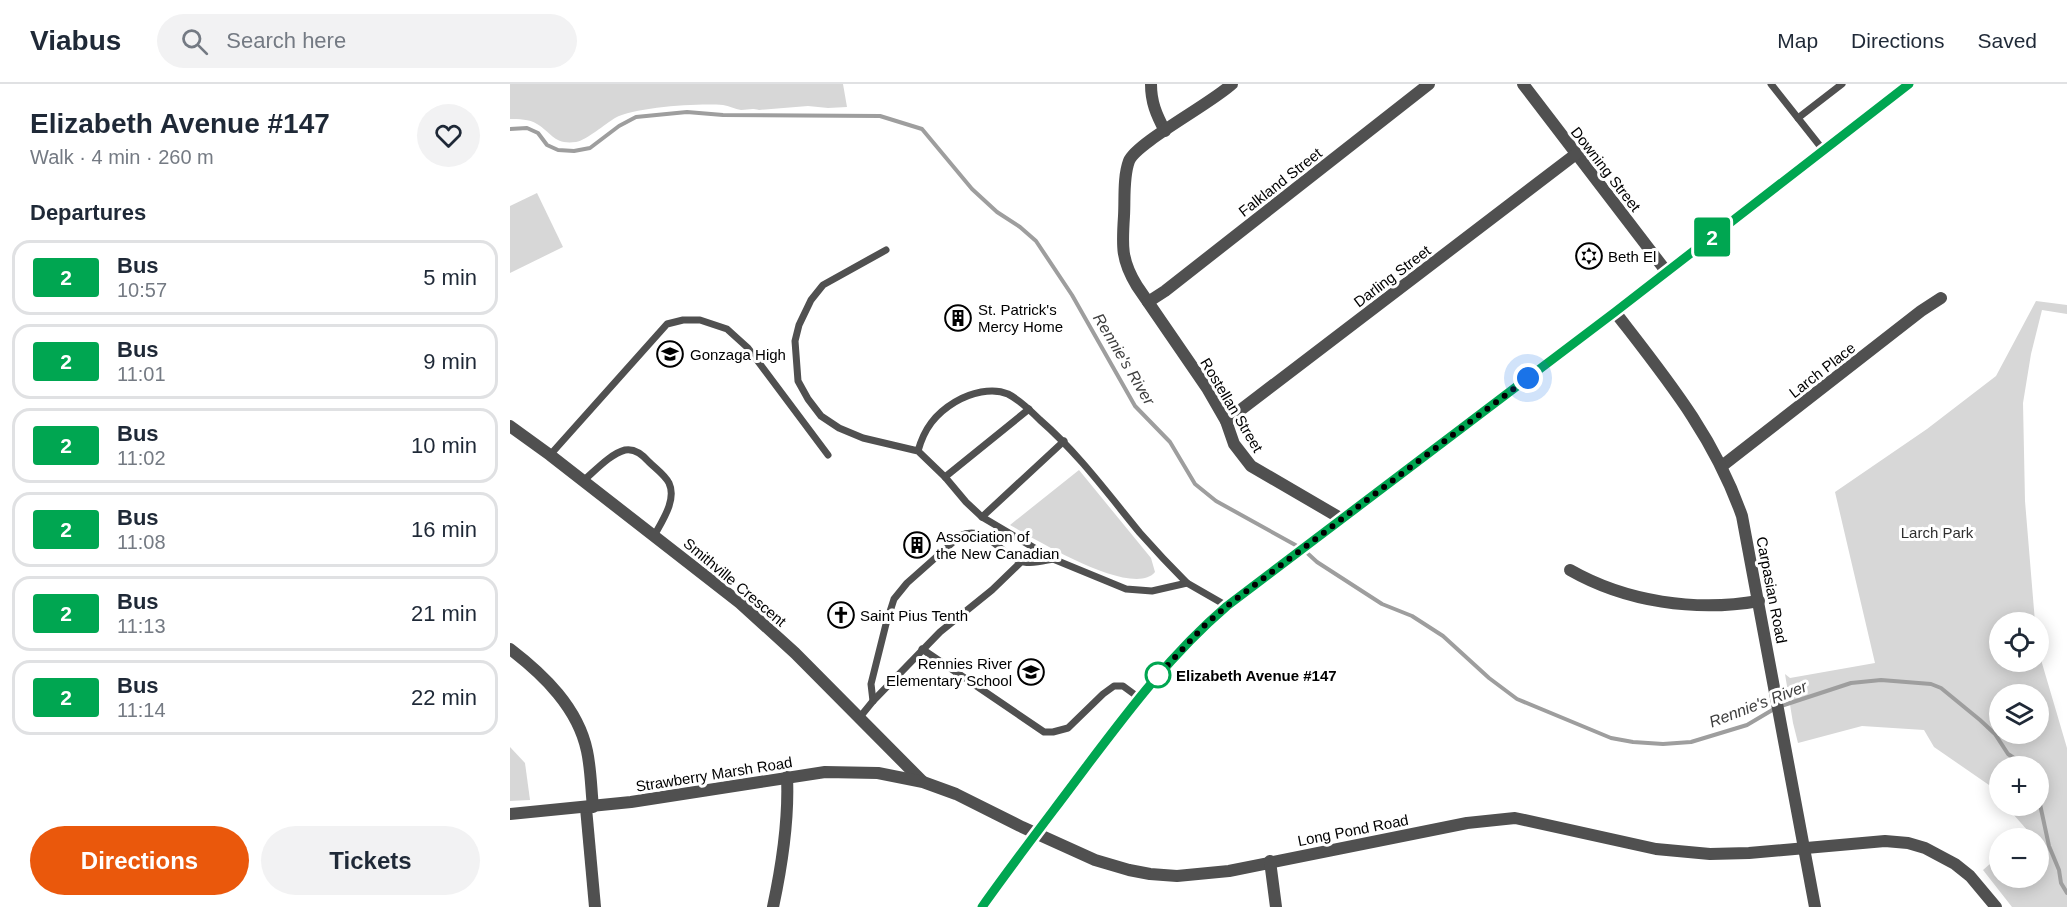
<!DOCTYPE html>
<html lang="en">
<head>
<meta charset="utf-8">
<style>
	:root { --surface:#fff; --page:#f2f2f3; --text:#1f2937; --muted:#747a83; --line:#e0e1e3; --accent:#ea580c }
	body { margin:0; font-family:Helvetica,sans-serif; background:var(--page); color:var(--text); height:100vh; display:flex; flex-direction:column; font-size:22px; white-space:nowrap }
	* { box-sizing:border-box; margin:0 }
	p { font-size:20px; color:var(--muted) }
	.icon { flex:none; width:33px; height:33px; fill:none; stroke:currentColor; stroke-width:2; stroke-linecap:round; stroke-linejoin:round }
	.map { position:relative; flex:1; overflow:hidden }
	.drawer { display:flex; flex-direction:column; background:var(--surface); width:510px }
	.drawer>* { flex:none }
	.badge { padding:0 12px; border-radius:4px; font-size:21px; line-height:39px }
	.fabs { position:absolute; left:1479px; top:528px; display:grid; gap:12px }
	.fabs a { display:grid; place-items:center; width:60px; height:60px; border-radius:50%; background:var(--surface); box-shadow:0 3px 15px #0003; font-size:30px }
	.you { position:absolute; width:30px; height:30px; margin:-15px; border:4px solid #fff; border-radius:50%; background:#1a73e8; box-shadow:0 0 0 9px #1a73e833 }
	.map>.badge { position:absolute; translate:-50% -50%; box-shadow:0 0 0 3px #fff }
	h2 { padding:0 30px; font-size:22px; line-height:54px }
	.round { display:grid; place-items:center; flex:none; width:63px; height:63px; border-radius:32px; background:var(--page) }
	.head { display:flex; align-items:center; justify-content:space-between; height:102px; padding:0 30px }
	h1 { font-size:28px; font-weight:800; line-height:45px }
	.primary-button { display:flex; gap:12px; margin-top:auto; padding:12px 30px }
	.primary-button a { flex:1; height:69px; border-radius:36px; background:var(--accent); color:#fff; font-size:24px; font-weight:800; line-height:69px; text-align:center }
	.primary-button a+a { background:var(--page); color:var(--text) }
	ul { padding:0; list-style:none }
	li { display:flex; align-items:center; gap:18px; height:75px; margin:0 12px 9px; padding:0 18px; border:3px solid var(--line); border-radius:18px }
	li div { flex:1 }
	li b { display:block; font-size:22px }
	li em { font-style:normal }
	li .badge { min-width:66px; font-weight:700; text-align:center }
	header { display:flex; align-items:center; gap:36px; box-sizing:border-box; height:84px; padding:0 30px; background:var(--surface); border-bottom:2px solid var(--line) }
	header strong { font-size:28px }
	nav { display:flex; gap:33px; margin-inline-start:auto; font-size:21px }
	.search { width:420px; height:54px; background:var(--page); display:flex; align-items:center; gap:15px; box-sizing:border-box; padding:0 21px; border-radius:33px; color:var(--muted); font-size:22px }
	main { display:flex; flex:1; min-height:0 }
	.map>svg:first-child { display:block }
	.green { fill:#d7d7d7; fill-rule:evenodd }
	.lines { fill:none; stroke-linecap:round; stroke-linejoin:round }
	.stream { stroke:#9e9e9e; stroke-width:4 }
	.service { stroke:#505050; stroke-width:7 }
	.minor { stroke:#505050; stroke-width:12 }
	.tertiary { stroke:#505050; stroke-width:12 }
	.secondary { stroke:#1d1d1d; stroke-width:12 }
	.line-casing { stroke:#fff; stroke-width:14 }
	.line { stroke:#00a651; stroke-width:9 }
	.walk { stroke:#000; stroke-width:6; stroke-dasharray:0 10.8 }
	.stop-dot { fill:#fff; stroke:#00a651; stroke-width:3 }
	.labels { text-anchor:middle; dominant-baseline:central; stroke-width:6; stroke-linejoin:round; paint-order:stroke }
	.street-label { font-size:15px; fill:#000; stroke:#fff }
	.poi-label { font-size:15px; fill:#000; stroke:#fff; text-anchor:start }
	.park-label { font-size:15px; fill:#2e2e2e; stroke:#fff }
	.stop-label { font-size:15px; font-weight:bold; fill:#000; stroke:#fff; text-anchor:start }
	.water-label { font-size:16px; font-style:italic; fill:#3f3f3f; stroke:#fff }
</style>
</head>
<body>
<header>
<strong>Viabus</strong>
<div class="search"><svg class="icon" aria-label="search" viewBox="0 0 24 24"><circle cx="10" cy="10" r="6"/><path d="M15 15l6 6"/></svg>Search here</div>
<nav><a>Map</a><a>Directions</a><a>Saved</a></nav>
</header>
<main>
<section class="drawer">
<div class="head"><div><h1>Elizabeth Avenue #147</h1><p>Walk · 4 min · 260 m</p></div><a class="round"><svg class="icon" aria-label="heart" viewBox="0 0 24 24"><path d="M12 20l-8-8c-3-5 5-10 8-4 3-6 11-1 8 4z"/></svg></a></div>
<h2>Departures</h2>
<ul>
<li><span class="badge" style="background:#00a651;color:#fff">2</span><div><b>Bus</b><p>10:57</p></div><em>5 min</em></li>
<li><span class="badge" style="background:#00a651;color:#fff">2</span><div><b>Bus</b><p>11:01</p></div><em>9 min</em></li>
<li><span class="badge" style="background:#00a651;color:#fff">2</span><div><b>Bus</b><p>11:02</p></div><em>10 min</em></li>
<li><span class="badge" style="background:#00a651;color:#fff">2</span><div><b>Bus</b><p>11:08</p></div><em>16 min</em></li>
<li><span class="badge" style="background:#00a651;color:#fff">2</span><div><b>Bus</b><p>11:13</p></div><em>21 min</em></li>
<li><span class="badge" style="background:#00a651;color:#fff">2</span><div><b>Bus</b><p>11:14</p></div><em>22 min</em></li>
</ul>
<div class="primary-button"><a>Directions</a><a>Tickets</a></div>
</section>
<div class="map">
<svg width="1557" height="823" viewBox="0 0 1557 823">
	<rect width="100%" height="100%" fill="#fff"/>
	<g class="green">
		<path d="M0 0H333L337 23 318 24 298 22 249 26C241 24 238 26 231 26 225 25 219 22 213 21 189 19 125 23 105 34 95 40 77 56 66 58 44 61 42 49 27 40 19 35 9 35 0 35Z"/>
		<polygon points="27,109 53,163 0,189 0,122"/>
		<path d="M1526 217 1557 221V230L1532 226 1521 270 1513 319 1515 417 1525 538H1490V578H1528L1529 569 1557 664V823H1502L1473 786 1489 772 1490 794H1528V754H1509L1518 747 1496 722H1528V682H1490L1489 713 1479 701 1424 663 1414 646 1352 642 1288 659 1283 639 1275 590 1280 594 1365 579 1325 408 1417 345 1486 292ZM1490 610H1528V650H1490Z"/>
		<path d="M569 386 641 474 645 488C623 515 525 455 500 441Z"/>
		<polygon points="0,663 15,679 20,716 0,717"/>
	</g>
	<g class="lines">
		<g class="stream">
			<polyline points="0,45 17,44 28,49 37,61 48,66 64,67 80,64 109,42 126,33 177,28 213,31 370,32 412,45 462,105 487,128 510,143 526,157 562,211 625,322 660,358 685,400 706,417 789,463"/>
			<polyline points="795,467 807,478 872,520 902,532 933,552 979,594 1007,615 1101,654 1123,658 1153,660 1181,658 1237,641 1264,625"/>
			<polyline points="1271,622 1341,599 1371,596 1421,600 1431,604 1470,636 1485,650 1498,670 1510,678 1522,682"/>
			<polyline points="1528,711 1539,762 1549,786 1551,799 1557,809"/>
		</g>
		<g class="service">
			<polyline points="1261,0 1314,67"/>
			<polyline points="1288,34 1332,0"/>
			<path d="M376 166 313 201 301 216 289 241 285 257 288 297 298 315 311 332 329 344 353 354 408 367 435 393 456 418 472 433 543 475 616 505 642 507 677 499C661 483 645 466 630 449 598 410 568 369 530 336 521 327 510 316 498 310 482 303 460 309 445 318 425 330 414 345 408 367"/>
			<polyline points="40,371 157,240 173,236 190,236 217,245 238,264 318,371"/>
			<polyline points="435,393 519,325"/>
			<path d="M73 397C85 387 100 370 115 366 125 364 133 371 139 378 145 384 155 391 159 399 167 416 152 437 144 452"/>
			<polyline points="472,433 554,357"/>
			<polyline points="677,499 717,522"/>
			<polyline points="412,565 534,648 543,648 558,644 593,610 604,602 613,602 628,613"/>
			<path d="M363 617 361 600 376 540 384 515 397 499 450 452C476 439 491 473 514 478 524 480 533 477 543 475"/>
			<polyline points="350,633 363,617 430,548 482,506 511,478"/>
		</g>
		<g class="minor">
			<path d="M641 0C641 18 646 30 655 47"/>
			<path d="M722 0C702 19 626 59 619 77 613 93 615 115 614 132 612 162 611 176 627 202L697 304 716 337 724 360 741 382 832 435"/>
			<polyline points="1013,0 1156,187"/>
			<polyline points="638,218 655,207 919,0"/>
			<polyline points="716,337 1066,70"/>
			<polyline points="0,342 40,371 230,519 285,569 412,697"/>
			<polyline points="1212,382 1411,227 1431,214"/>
			<path d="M1060 486C1116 518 1186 528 1249 517"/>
			<path d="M0 565C34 591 68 624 77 667 81 686 81 704 83 723"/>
			<polyline points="76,724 85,823"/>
			<polyline points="0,730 121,718 315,688 368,689 413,698 446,710 512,743 585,776 619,786 640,790 667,792 719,787 957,739 1005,734 1146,765 1200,770 1239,769 1375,757 1398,759 1415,764 1445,780 1460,792 1486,823"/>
			<polyline points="760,777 766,823"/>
			<path d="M263 823C272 781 279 736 277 693"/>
		</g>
		<path class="tertiary" d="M1105 228C1156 294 1204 352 1232 432L1305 823"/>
		<path class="secondary" d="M472 823C505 777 539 732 573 687 617 628 661 570 717 522L1105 228 1399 0"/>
	</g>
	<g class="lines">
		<g class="line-casing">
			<path id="line" d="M472 823C506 775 541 730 576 683 619 626 662 569 717 522L1105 228 1399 0"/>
		</g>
		<use href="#line" class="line"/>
		<polyline class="walk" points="648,591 642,598 695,541 717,522 1018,294"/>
	</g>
	<defs>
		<g id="synagogue-ring" transform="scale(1.35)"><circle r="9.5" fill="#fff" stroke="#000" stroke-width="1.5"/><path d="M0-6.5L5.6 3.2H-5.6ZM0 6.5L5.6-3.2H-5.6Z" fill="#000"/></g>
		<g id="building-ring" transform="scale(1.35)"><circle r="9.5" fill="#fff" stroke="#000" stroke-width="1.5"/><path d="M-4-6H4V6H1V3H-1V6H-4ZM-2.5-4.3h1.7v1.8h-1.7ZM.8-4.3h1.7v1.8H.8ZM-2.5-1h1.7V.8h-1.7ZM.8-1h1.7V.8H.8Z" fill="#000"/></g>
		<g id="school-ring" transform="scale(1.35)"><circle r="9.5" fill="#fff" stroke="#000" stroke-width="1.5"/><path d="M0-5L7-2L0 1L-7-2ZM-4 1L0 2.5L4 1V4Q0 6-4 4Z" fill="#000"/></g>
		<g id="church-ring" transform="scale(1.35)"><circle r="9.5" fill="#fff" stroke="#000" stroke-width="1.5"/><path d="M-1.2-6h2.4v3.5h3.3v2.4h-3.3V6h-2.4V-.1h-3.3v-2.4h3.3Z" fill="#000"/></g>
	</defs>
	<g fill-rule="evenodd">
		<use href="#synagogue-ring" x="1079" y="172"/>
		<use href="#building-ring" x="448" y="234"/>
		<use href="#school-ring" x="160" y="270"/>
		<use href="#building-ring" x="407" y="461"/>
		<use href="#church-ring" x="331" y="531"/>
		<use href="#school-ring" x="521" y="588"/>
	</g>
	<circle class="stop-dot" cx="648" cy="591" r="12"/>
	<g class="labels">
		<g class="street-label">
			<text transform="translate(1096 85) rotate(52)">Downing Street</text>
			<text transform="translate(770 98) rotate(-38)">Falkland Street</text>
			<text transform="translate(882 192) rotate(-37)">Darling Street</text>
			<text transform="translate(1312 286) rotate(-38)">Larch Place</text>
			<text transform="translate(722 321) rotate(59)">Rostellan Street</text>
			<text transform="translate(225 498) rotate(40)">Smithville Crescent</text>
			<text transform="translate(1262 506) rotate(79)">Carpasian Road</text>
			<text transform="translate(204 690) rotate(-9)">Strawberry Marsh Road</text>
			<text transform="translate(843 746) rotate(-11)">Long Pond Road</text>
		</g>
		<g class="poi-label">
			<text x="1098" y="172">Beth El</text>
			<text x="468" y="225">St. Patrick's<tspan x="468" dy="17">Mercy Home</tspan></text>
			<text x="180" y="270">Gonzaga High</text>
			<text x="426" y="452">Association of<tspan x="426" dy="17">the New Canadian</tspan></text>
			<text x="350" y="531">Saint Pius Tenth</text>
			<text x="502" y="579" text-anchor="end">Rennies River<tspan x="502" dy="17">Elementary School</tspan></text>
		</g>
		<g class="park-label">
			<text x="1427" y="448">Larch Park</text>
		</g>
		<g class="stop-label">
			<text x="666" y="591">Elizabeth Avenue #147</text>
		</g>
		<g class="water-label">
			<text transform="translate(614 275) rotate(59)">Rennie's River</text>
			<text transform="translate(1248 620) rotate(-21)">Rennie's River</text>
		</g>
	</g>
</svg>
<div class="fabs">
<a><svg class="icon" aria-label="locate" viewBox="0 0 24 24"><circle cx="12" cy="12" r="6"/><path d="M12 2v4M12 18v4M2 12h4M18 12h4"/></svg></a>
<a><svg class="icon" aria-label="layers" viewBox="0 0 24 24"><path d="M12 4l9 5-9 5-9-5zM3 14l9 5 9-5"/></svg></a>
<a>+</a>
<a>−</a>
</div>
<div class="you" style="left:1018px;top:294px"></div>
<b class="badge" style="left:1202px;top:153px;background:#00a651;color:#fff">2</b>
</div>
</main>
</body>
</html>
